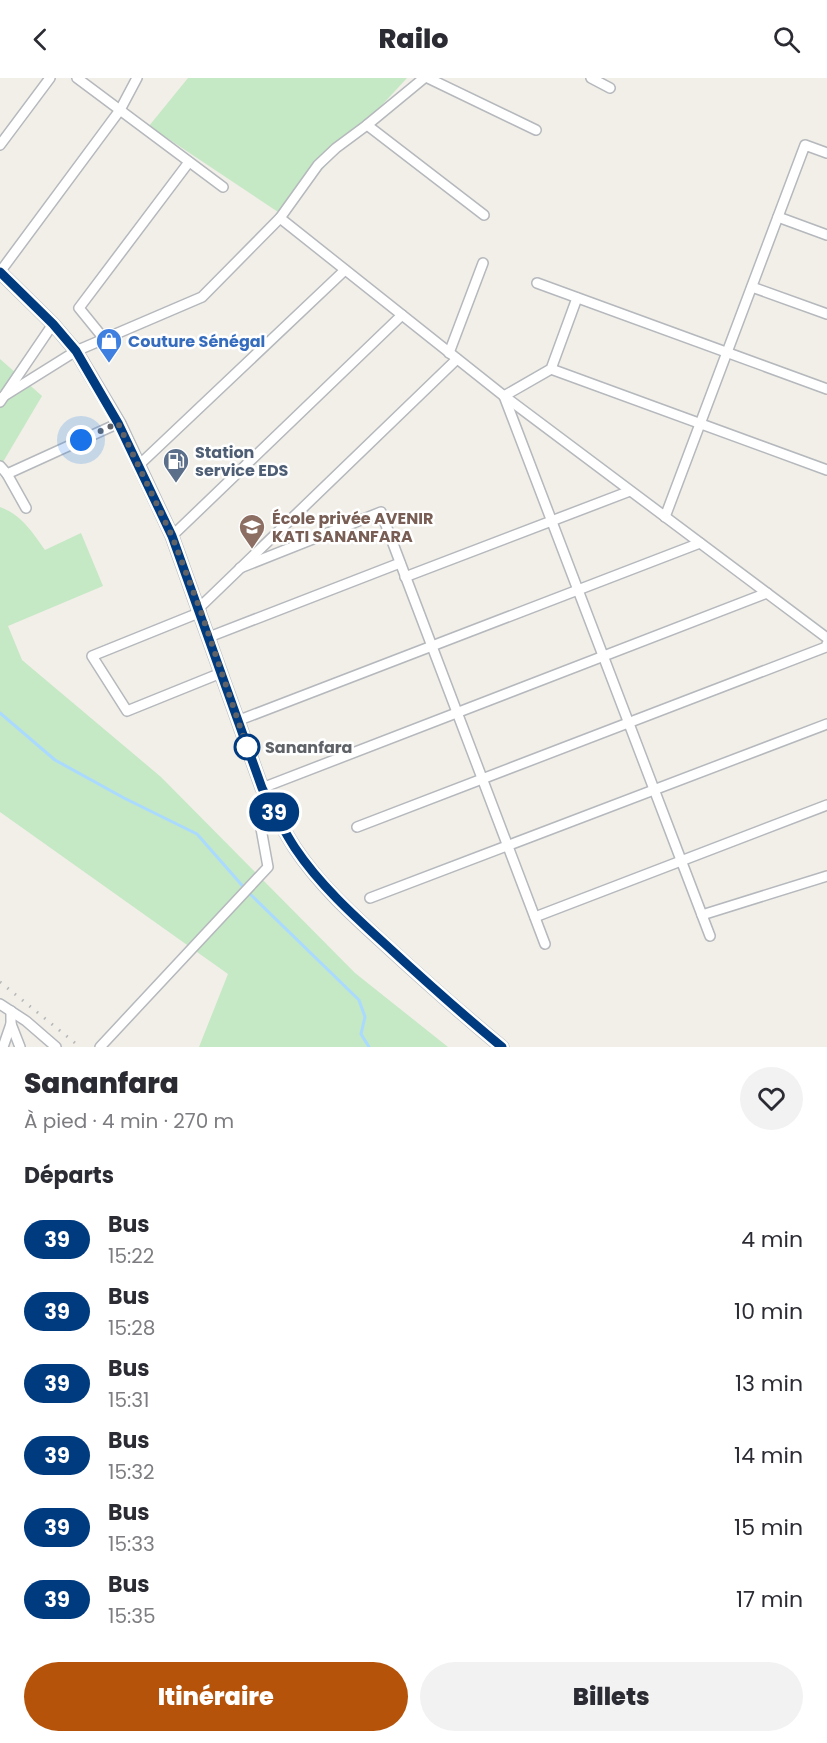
<!DOCTYPE html>
<html lang="fr">
<head>
<meta charset="utf-8">
<style>
	:root { --surface:#fff; --page:#f2f2f3; --text:#2b2b33; --muted:#7c7c81; --accent:#b45309 }
	body { margin:0; font-family:Poppins,sans-serif; background:var(--page); color:var(--text); height:100vh; display:flex; flex-direction:column; font-size:22px; white-space:nowrap }
	* { box-sizing:border-box; margin:0 }
	p { font-size:20px; color:var(--muted) }
	.icon { flex:none; width:33px; height:33px; fill:none; stroke:currentColor; stroke-width:2; stroke-linecap:round; stroke-linejoin:round }
	.map { position:relative; height:969px; overflow:hidden }
	.side { display:flex; flex-direction:column; background:var(--surface); flex:1 }
	.side>* { flex:none }
	.badge { padding:0 12px; border-radius:20px; font-size:21px; line-height:39px }
	.you { position:absolute; width:30px; height:30px; margin:-15px; border:4px solid #fff; border-radius:50%; background:#1a73e8; box-shadow:0 0 0 9px #1a73e833 }
	.map>.badge { position:absolute; translate:-50% -50%; box-shadow:0 0 0 3px #fff }
	h2 { padding:0 24px; font-size:22px; line-height:54px }
	.round { display:grid; place-items:center; flex:none; width:63px; height:63px; border-radius:32px; background:var(--page) }
	.headline { display:flex; align-items:center; justify-content:space-between; height:102px; padding:0 24px }
	h1 { font-size:28px; font-weight:800; line-height:45px }
	.primary-button { display:flex; gap:12px; margin-top:auto; padding:12px 24px }
	.primary-button a { flex:1; height:69px; border-radius:36px; background:var(--accent); color:#fff; font-size:24px; font-weight:800; line-height:69px; text-align:center }
	.primary-button a+a { background:var(--page); color:var(--text) }
	ul { padding:0; list-style:none }
	li { display:flex; align-items:center; gap:18px; height:72px; padding:0 24px }
	li div { flex:1 }
	li b { display:block; font-size:22px }
	li em { font-style:normal }
	li .badge { min-width:66px; font-weight:700; text-align:center }
	header { display:flex; justify-content:space-between; align-items:center; height:78px; padding:0 24px; background:var(--surface); font-size:27px; font-weight:800 }
	.map>svg:first-child { display:block }
	.green { fill:#c5e8c5 }
	.lines { fill:none; stroke-linecap:round; stroke-linejoin:round }
	.stream { stroke:#aadaff; stroke-width:3 }
	.minor-casing { stroke:#b5b8bc; stroke-width:12 }
	.secondary-casing { stroke:#b6babf; stroke-width:15 }
	.minor { stroke:#fff; stroke-width:9 }
	.secondary { stroke:#fff; stroke-width:12 }
	.rail { stroke:#b6b7b8; stroke-width:3; stroke-dasharray:1.5 8; stroke-linecap:butt }
	.line-casing { stroke:#fff; stroke-width:14 }
	.line { stroke:#003b80; stroke-width:9 }
	.walk { stroke:#5f6368; stroke-width:6; stroke-dasharray:0 10.8 }
	.stop-dot { fill:#fff; stroke:#003b80; stroke-width:3 }
	.labels { text-anchor:middle; dominant-baseline:central; stroke-width:5; stroke-linejoin:round; paint-order:stroke }
	.shop-label { font-size:16px; font-weight:bold; fill:#366cbe; stroke:#fff; text-anchor:start }
	.service-label { font-size:16px; font-weight:bold; fill:#4e5e75; stroke:#fff; text-anchor:start }
	.education-label { font-size:16px; font-weight:bold; fill:#785e54; stroke:#fff; text-anchor:start }
	.stop-label { font-size:16px; font-weight:bold; fill:#5f6368; stroke:#fff; text-anchor:start }
</style>
</head>
<body>
<header><svg class="icon" aria-label="back" viewBox="0 0 24 24"><path d="M15 5l-7 7 7 7"/></svg>Railo<svg class="icon" aria-label="search" viewBox="0 0 24 24"><circle cx="10" cy="10" r="6"/><path d="M15 15l6 6"/></svg></header>
<div class="map">
<svg width="827" height="969" viewBox="0 0 827 969">
	<rect width="100%" height="100%" fill="#f1efe8"/>
	<g class="green">
		<polygon points="188,0 407,0 281,136 149,48"/>
		<polygon points="0,281 42,318 0,389"/>
		<path d="M0 429C22 437 32 454 45 472L81 455 103 508 8 548 22 582 161 699 355 895 448 969H199L228 896 0 734Z"/>
	</g>
	<g class="lines">
		<polyline class="stream" points="0,635 55,682 124,720 197,756 247,813 359,922 365,939 361,956 369,969"/>
		<g class="minor-casing">
			<g id="minor">
				<polyline points="77,0 223,109"/>
				<polyline points="428,0 536,52"/>
				<polyline points="591,0 610,10"/>
				<polyline points="367,47 484,137"/>
				<polyline points="0,67 50,0"/>
				<polyline points="778,139 827,157"/>
				<polyline points="280,140 504,318 827,560"/>
				<polyline points="0,194 120,32 137,0"/>
				<polyline points="537,205 827,311"/>
				<polyline points="752,209 827,236"/>
				<polyline points="105,262 79,230 189,84"/>
				<polyline points="449,275 483,185"/>
				<polyline points="551,291 827,392"/>
				<polyline points="4,318 76,273 202,219 280,140 318,87 336,70 367,47 424,0"/>
				<polyline points="504,318 710,858"/>
				<polyline points="504,318 551,291 577,220"/>
				<polyline points="0,324 53,246"/>
				<polyline points="139,387 345,192"/>
				<polyline points="0,388 7,396 26,430"/>
				<polyline points="7,396 119,345"/>
				<polyline points="665,439 805,67 827,75"/>
				<polyline points="172,458 402,237"/>
				<polyline points="240,490 381,434 545,866"/>
				<polyline points="405,499 630,413"/>
				<polyline points="199,530 457,281"/>
				<polyline points="201,534 92,578 127,633 221,595"/>
				<polyline points="209,559 400,485"/>
				<polyline points="237,643 700,465"/>
				<polyline points="262,710 767,515"/>
				<polyline points="357,749 826,569 827,566"/>
				<polyline points="370,820 827,646"/>
				<polyline points="702,837 827,798"/>
				<polyline points="535,839 827,727"/>
				<polyline points="0,926 26,943 56,969"/>
				<polyline points="11,946 20,969"/>
				<polyline points="3,969 11,946 11,933"/>
				<polyline points="100,969 268,789 258,734 266,719"/>
			</g>
		</g>
		<g class="secondary-casing">
			<path id="secondary" d="M0 194 53 246 76 273 119 345 172 458 262 710C272 730 282 750 295 770 320 808 355 839 389 870 426 904 463 937 502 969"/>
		</g>
		<use href="#minor" class="minor"/>
		<use href="#secondary" class="secondary"/>
		<polyline class="rail" points="0,904 80,969"/>
	</g>
	<g class="lines">
		<g class="line-casing">
			<path id="line" d="M0 194 53 246 76 273 118 345 172 458 262 710C272 730 282 750 295 770 319 806 353 837 385 866 424 902 462 936 502 969"/>
		</g>
		<use href="#line" class="line"/>
		<polyline class="walk" points="81,362 118,345 172,458 201,534 247,669"/>
	</g>
	<defs>
		<g id="shop-pin" transform="scale(1.35)"><path d="M0 17L-7.5 6A9.5 9.5 0 1 1 7.5 6Z" fill="#3f7fe0" stroke="#fff"/><path d="M-5-2.5h2.3a2.7 3.5 0 0 1 5.4 0H5L5.5 6h-11ZM-1.5-2.5h3a1.5 2.3 0 0 0-3 0Z" fill="#fff"/></g>
		<g id="fuel-pin" transform="scale(1.35)"><path d="M0 17L-7.5 6A9.5 9.5 0 1 1 7.5 6Z" fill="#5c6f8a" stroke="#fff"/><path d="M-5.5-6h7V0h2V4h1.3V-2.5L3-4.5l.8-.8L6-3V5H2.5V1h-1V6h-7ZM-4.2-4.7v3.2H.2V-4.7Z" fill="#fff"/></g>
		<g id="school-pin" transform="scale(1.35)"><path d="M0 17L-7.5 6A9.5 9.5 0 1 1 7.5 6Z" fill="#8d6e63" stroke="#fff"/><path d="M0-5L7-2L0 1L-7-2ZM-4 1L0 2.5L4 1V4Q0 6-4 4Z" fill="#fff"/></g>
	</defs>
	<g fill-rule="evenodd">
		<use href="#shop-pin" x="109" y="263"/>
		<use href="#fuel-pin" x="176" y="383"/>
		<use href="#school-pin" x="252" y="449"/>
	</g>
	<circle class="stop-dot" cx="247" cy="669" r="12"/>
	<g class="labels">
		<g class="shop-label">
			<text x="128" y="263">Couture Sénégal</text>
		</g>
		<g class="service-label">
			<text x="195" y="374">Station<tspan x="195" dy="18">service EDS</tspan></text>
		</g>
		<g class="education-label">
			<text x="272" y="440">École privée AVENIR<tspan x="272" dy="18">KATI SANANFARA</tspan></text>
		</g>
		<g class="stop-label">
			<text x="265" y="669">Sananfara</text>
		</g>
	</g>
</svg>
<div class="you" style="left:81px;top:362px"></div>
<b class="badge" style="left:274px;top:734px;background:#003b80;color:#fff">39</b>
</div>
<section class="side">
<div class="headline"><div><h1>Sananfara</h1><p>À pied · 4 min · 270 m</p></div><a class="round"><svg class="icon" aria-label="heart" viewBox="0 0 24 24"><path d="M12 20l-8-8c-3-5 5-10 8-4 3-6 11-1 8 4z"/></svg></a></div>
<h2>Départs</h2>
<ul>
<li><span class="badge" style="background:#003b80;color:#fff">39</span><div><b>Bus</b><p>15:22</p></div><em>4 min</em></li>
<li><span class="badge" style="background:#003b80;color:#fff">39</span><div><b>Bus</b><p>15:28</p></div><em>10 min</em></li>
<li><span class="badge" style="background:#003b80;color:#fff">39</span><div><b>Bus</b><p>15:31</p></div><em>13 min</em></li>
<li><span class="badge" style="background:#003b80;color:#fff">39</span><div><b>Bus</b><p>15:32</p></div><em>14 min</em></li>
<li><span class="badge" style="background:#003b80;color:#fff">39</span><div><b>Bus</b><p>15:33</p></div><em>15 min</em></li>
<li><span class="badge" style="background:#003b80;color:#fff">39</span><div><b>Bus</b><p>15:35</p></div><em>17 min</em></li>
</ul>
<div class="primary-button"><a>Itinéraire</a><a>Billets</a></div>
</section>
</body>
</html>
